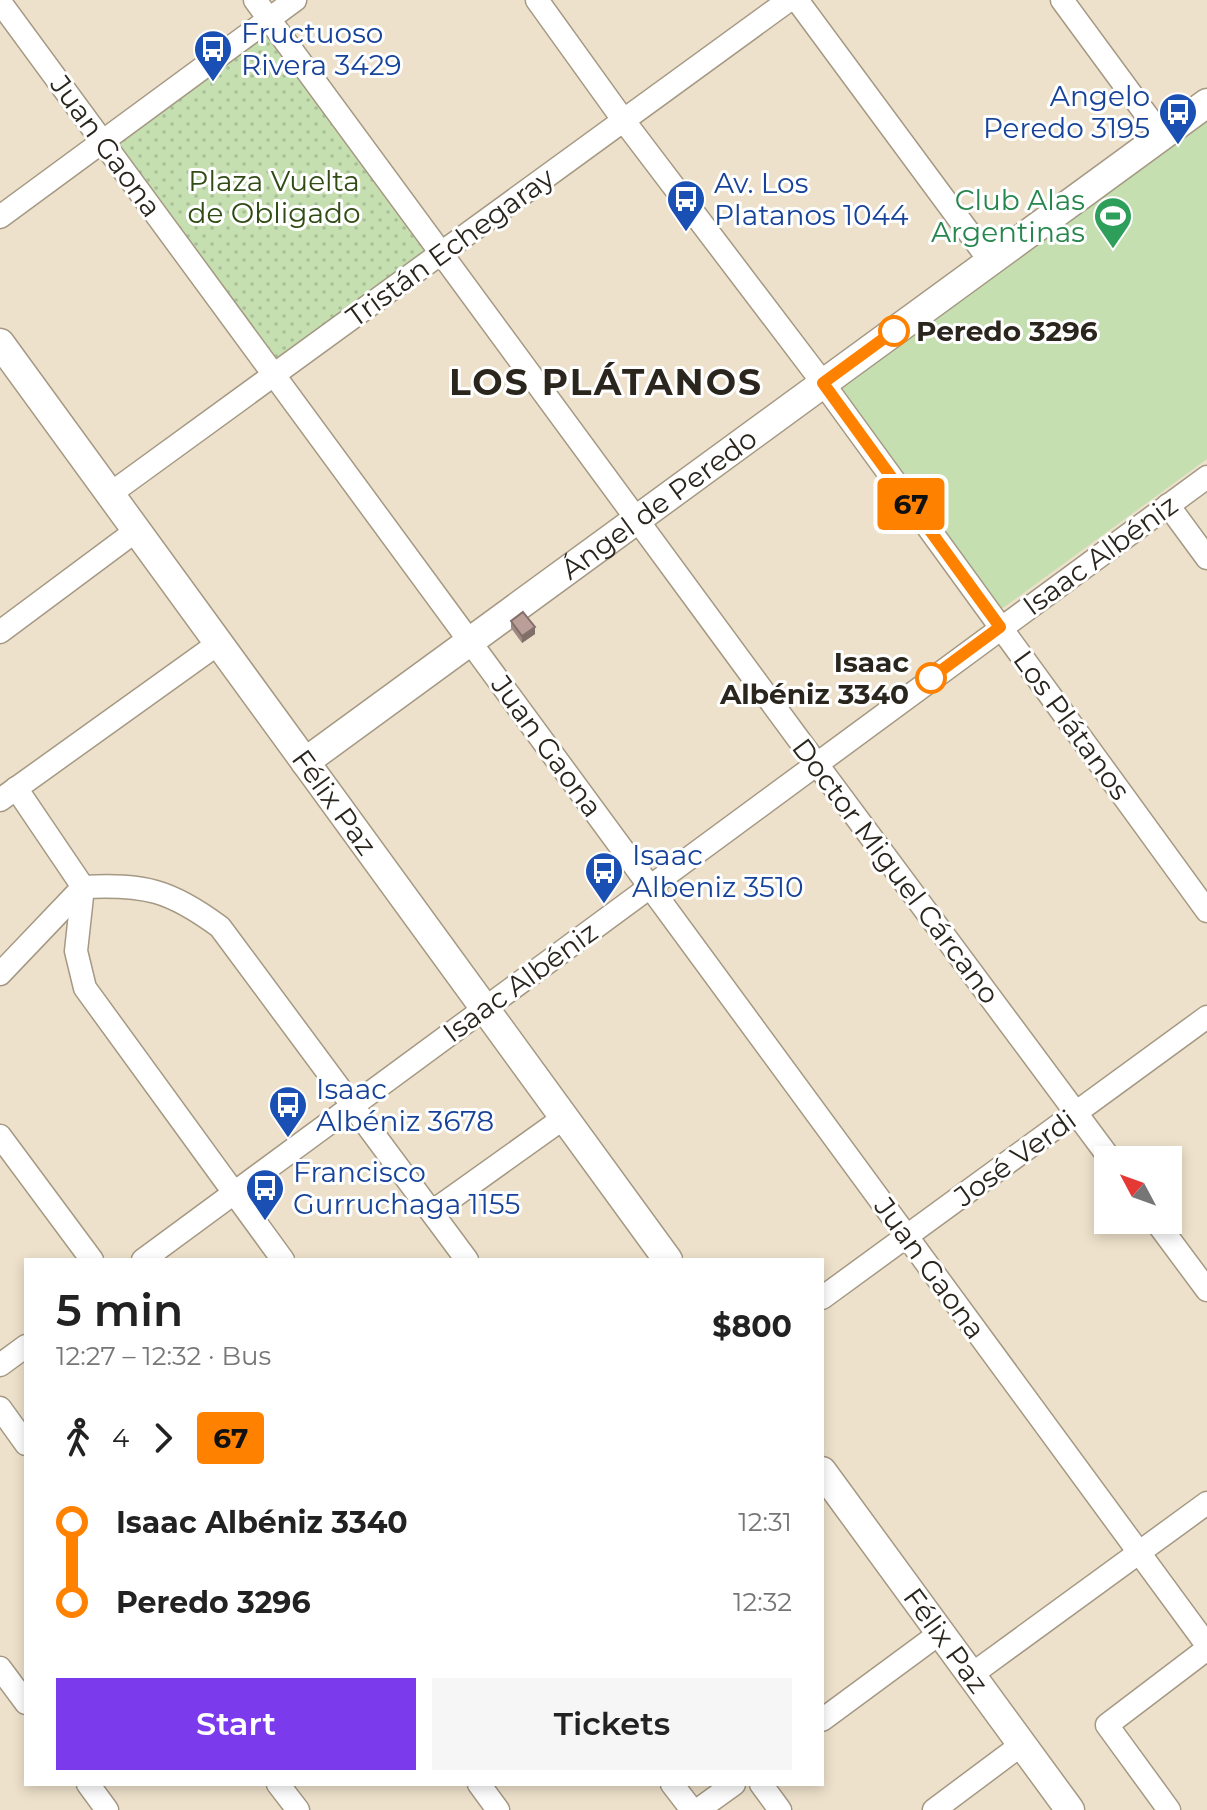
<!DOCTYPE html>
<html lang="en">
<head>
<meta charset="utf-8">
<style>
	:root { --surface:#fff; --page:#f6f6f6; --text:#222; --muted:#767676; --accent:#7c3aed }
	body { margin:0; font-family:Montserrat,sans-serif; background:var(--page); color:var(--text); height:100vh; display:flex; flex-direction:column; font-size:30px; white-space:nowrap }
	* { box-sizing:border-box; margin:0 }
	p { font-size:26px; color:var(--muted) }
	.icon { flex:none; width:44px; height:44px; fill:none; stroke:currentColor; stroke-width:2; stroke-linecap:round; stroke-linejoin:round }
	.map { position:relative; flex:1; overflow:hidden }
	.panel { position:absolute; left:24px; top:1258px; width:800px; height:528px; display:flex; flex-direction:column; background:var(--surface); border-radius:0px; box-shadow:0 4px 12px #0003 }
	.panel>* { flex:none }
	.badge { padding:0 16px; border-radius:6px; font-size:28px; line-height:52px }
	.needle { width:52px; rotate:311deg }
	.buttons { position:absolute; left:1094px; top:1146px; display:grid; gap:16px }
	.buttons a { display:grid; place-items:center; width:88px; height:88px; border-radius:0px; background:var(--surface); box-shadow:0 4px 12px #0003; font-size:40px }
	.map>.badge { position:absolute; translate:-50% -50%; box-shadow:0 0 0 4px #fff }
	.legs { display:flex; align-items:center; gap:12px; height:88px; padding:0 32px; font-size:26px }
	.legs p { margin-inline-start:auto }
	.head { display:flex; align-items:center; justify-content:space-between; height:136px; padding:0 32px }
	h1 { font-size:44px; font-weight:600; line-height:60px }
	.button { display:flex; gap:16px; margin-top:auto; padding:16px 32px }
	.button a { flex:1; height:92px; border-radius:0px; background:var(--accent); color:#fff; font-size:32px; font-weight:600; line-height:92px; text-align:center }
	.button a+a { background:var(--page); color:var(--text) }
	ul { padding:0 32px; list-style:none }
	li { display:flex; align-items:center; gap:28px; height:80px; font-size:30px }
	li i { display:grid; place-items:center; width:12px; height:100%; margin:0 10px; background:currentColor }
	li i::after { content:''; width:20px; height:20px; margin:-10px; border:6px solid; border-radius:50%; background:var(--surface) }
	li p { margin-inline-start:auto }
	li:first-child i { background:linear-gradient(#0000 50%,currentColor 0) }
	li:last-child i { background:linear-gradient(currentColor 50%,#0000 0) }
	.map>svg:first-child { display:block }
	.grass { fill:#c5dfb1 }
	.park { fill:url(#park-dots) }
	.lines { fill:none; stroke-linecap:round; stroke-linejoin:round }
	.minor-casing { stroke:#a59984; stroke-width:25 }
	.major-casing { stroke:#a59984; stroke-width:31 }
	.minor { stroke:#fff; stroke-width:22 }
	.major { stroke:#fff; stroke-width:28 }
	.wall { fill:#9f8983 }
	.shaded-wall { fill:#826f6a }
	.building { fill:#b99f98; stroke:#826f6a; stroke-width:2 }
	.line-1-casing { stroke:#fff; stroke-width:18 }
	.line-1 { stroke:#ff8100; stroke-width:12 }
	.stop-1-dot { fill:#fff; stroke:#ff8100; stroke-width:4 }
	.labels { text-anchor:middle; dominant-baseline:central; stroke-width:6; stroke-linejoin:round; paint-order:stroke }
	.transit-label { font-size:28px; fill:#164399; stroke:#fff; text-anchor:start }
	.street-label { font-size:28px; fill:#2a251d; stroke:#fff }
	.park-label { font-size:28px; fill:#304c14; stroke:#fff }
	.leisure-label { font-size:28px; fill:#27864d; stroke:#fff; text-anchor:end }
	.stop-label { font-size:28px; font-weight:bold; fill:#2a251d; stroke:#fff; text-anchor:start }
	.district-label { font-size:36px; font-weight:bold; letter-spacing:2px; fill:#2a251d; stroke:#fff }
</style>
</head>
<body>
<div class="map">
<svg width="1207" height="1810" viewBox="0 0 1207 1810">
	<defs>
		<pattern id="park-dots" width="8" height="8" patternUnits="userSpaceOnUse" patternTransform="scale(2)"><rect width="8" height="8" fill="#c5dfb1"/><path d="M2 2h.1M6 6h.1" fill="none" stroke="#a9bf98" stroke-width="1.8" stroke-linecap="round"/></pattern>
	</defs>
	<rect width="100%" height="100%" fill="#ede1cb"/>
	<polygon class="grass" points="1207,114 1207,459 996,613 832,387"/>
	<polygon class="park" points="268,31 431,250 279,364 116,144"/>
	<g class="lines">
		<g class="minor-casing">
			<g id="minor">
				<polyline points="255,0 816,763 1111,1160"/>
				<polyline points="537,0 624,121 823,383 1207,911"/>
				<polyline points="797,0 990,261"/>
				<polyline points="1062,0 1162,136"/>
				<polyline points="0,2 1207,1645"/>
				<polyline points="0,217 295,0"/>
				<polyline points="110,494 789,0"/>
				<polyline points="1168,505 1207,558"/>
				<polyline points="0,632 137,530"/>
				<polyline points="16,788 83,887 76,951 85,988 283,1260"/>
				<polyline points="0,800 219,643"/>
				<path d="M83 887C145 884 170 890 220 927L467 1260"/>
				<polyline points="0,974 83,887"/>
				<polyline points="0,1136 92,1260"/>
				<polyline points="432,1212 565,1117"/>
				<polyline points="1155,1220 1207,1290"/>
				<polyline points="143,1260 1207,477"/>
				<polyline points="822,1298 1207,1017"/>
				<polyline points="0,1365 26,1346"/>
				<polyline points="0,1408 26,1444"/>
				<polyline points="0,1668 26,1703"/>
				<polyline points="971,1675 1207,1503"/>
				<polyline points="822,1720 940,1633"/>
				<polyline points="88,1784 107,1810"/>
				<polyline points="278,1784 298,1810"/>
				<polyline points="479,1784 498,1810"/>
				<polyline points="672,1784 692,1810"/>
				<polyline points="761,1784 780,1810"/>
				<polyline points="698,1810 734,1784"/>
				<polyline points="934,1810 1021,1745"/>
				<polyline points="1169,1810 1107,1725 1207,1649"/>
			</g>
		</g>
		<g class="major-casing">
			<g id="major">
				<path id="s1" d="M0 343 668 1260"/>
				<path id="s2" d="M305 762 1207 103"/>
				<path id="s3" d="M822 1471 1070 1810"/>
			</g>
		</g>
		<use href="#minor" class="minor"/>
		<use href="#major" class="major"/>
	</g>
	<polygon class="wall" points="511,621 535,634 522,643 511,628"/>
	<polygon class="shaded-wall" points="535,627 535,634 522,643 522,636"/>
	<polygon class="building" points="523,612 535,627 522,636 511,621"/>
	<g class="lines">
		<g class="line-1-casing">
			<polyline id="line-1" points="894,331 823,383 1000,627 931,678"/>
		</g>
		<use href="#line-1" class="line-1"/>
	</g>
	<defs>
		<g id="bus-pin" transform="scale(2)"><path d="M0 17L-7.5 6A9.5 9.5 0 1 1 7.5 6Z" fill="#1a4fb4" stroke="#fff"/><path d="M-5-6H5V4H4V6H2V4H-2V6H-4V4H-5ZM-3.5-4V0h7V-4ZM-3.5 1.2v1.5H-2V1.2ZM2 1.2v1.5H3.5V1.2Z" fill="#fff"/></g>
		<g id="stadium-pin" transform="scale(2)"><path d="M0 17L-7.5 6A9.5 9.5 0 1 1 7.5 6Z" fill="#2e9e5b" stroke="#fff"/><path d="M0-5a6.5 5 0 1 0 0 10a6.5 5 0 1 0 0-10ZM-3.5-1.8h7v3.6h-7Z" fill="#fff"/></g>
	</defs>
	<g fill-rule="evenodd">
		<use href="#bus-pin" x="213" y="49"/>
		<use href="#bus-pin" x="1178" y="112"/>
		<use href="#bus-pin" x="686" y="199"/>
		<use href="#stadium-pin" x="1113" y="216"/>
		<use href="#bus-pin" x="604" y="871"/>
		<use href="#bus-pin" x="288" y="1105"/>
		<use href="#bus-pin" x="265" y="1188"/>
	</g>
	<g class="stop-1-dot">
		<circle cx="894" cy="331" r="14"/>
		<circle cx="931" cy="678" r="14"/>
	</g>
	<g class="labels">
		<g class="transit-label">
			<text x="241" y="33">Fructuoso<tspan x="241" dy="32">Rivera 3429</tspan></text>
			<text x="1150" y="96" text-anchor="end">Angelo<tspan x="1150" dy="32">Peredo 3195</tspan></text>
			<text x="714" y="183">Av. Los<tspan x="714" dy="32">Platanos 1044</tspan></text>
			<text x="632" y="855">Isaac<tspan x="632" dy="32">Albeniz 3510</tspan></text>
			<text x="316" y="1089">Isaac<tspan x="316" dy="32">Albéniz 3678</tspan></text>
			<text x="293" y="1172">Francisco<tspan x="293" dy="32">Gurruchaga 1155</tspan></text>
		</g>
		<g class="street-label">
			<text transform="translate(106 146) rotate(54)">Juan Gaona</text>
			<text transform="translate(450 247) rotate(-36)">Tristán Echegaray</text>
			<text stroke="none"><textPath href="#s2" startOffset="438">Ángel de Peredo</textPath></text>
			<text transform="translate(1100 555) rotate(-36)">Isaac Albéniz</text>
			<text transform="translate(1072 725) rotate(54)">Los Plátanos</text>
			<text transform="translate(547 746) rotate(54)">Juan Gaona</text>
			<text stroke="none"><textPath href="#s1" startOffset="568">Félix Paz</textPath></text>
			<text transform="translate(896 871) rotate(53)">Doctor Miguel Cárcano</text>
			<text transform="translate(520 982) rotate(-36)">Isaac Albéniz</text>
			<text transform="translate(1015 1158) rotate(-36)">José Verdi</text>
			<text transform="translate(930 1268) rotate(54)">Juan Gaona</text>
			<text stroke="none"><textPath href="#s3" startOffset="210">Félix Paz</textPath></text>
		</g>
		<g class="park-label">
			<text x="274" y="181">Plaza Vuelta<tspan x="274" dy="32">de Obligado</tspan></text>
		</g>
		<g class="leisure-label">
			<text x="1085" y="200">Club Alas<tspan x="1085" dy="32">Argentinas</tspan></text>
		</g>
		<g class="stop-label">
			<text x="916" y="331">Peredo 3296</text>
			<text x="909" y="662" text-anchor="end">Isaac<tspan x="909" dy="32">Albéniz 3340</tspan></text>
		</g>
		<g class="district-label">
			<text x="606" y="382">LOS PLÁTANOS</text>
		</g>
	</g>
</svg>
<div class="buttons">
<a><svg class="needle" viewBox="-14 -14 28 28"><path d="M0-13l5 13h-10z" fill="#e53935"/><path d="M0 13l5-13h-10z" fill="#767676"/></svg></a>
</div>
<b class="badge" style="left:911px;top:504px;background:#ff8100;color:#111">67</b>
<section class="panel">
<div class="head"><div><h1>5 min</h1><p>12:27 – 12:32 · Bus</p></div><b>$800</b></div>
<div class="legs"><svg class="icon" aria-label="walk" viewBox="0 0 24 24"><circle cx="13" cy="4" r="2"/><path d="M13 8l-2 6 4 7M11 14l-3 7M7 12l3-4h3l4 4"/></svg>4<svg class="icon" aria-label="forward" viewBox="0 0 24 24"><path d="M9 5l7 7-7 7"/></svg><b class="badge" style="background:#ff8100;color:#111">67</b></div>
<ul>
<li><i style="color:#ff8100"></i><b>Isaac Albéniz 3340</b><p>12:31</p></li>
<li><i style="color:#ff8100"></i><b>Peredo 3296</b><p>12:32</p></li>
</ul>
<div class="button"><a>Start</a><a>Tickets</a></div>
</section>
</div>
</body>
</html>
